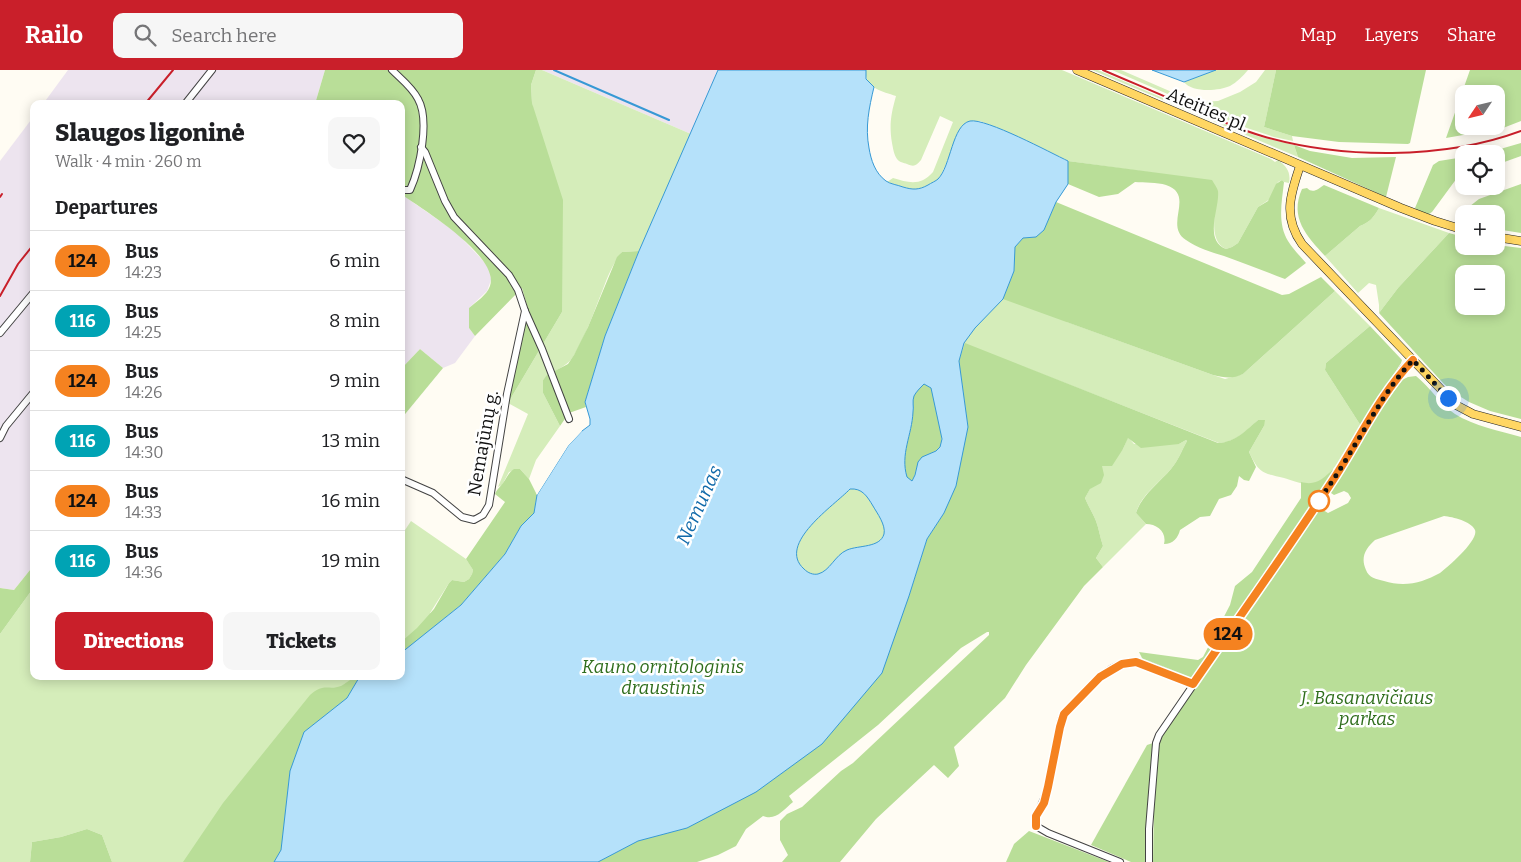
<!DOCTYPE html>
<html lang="en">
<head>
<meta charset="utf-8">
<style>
	:root { --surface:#fff; --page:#f6f6f6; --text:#202124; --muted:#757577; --line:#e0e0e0; --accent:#c91f2a }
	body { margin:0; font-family:Bitter,serif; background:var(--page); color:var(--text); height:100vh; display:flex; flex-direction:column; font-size:19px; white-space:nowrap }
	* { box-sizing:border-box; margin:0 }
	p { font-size:16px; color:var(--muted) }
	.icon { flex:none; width:28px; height:28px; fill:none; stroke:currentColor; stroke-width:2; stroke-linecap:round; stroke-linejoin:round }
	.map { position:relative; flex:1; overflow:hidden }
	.side { position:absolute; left:30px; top:30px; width:375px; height:580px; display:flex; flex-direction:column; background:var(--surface); border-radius:10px; box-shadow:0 2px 12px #0003 }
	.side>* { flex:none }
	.badge { padding:0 10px; border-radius:16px; font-size:18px; line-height:32px }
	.needle { width:32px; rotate:235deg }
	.buttons { position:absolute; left:1455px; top:15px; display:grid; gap:10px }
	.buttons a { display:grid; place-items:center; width:50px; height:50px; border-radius:10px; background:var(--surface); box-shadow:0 2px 12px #0003; font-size:25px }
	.you { position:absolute; width:25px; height:25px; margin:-12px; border:4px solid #fff; border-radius:50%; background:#1a73e8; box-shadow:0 0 0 8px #1a73e833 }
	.map>.badge { position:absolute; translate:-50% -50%; box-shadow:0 0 0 2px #fff }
	h2 { padding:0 25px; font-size:19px; line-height:45px }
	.round { display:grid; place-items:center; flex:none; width:52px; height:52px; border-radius:10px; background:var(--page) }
	.headline { display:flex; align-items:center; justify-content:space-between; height:85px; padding:0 25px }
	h1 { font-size:24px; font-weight:800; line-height:38px }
	.action { display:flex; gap:10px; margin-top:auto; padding:10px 25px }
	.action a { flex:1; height:58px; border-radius:10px; background:var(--accent); color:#fff; font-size:20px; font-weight:800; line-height:58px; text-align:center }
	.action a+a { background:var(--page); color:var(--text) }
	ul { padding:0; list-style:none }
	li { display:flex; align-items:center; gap:15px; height:60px; padding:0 25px; border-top:1px solid var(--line) }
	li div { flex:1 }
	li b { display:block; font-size:19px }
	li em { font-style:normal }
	li .badge { min-width:55px; font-weight:700; text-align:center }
	header { display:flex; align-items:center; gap:30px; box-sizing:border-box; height:70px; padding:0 25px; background:var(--accent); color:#fff }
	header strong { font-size:24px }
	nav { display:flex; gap:28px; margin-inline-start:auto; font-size:18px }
	.search { width:350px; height:45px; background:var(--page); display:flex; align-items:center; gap:12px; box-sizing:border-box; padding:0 18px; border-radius:10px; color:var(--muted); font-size:19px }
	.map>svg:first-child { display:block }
	.industrial { fill:#ede4ef }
	.green { fill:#d5edba }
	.forest { fill:#b9de98; fill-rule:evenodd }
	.water { fill:#b5e1fa; stroke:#3799d5; fill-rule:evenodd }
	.pier { fill:#fffcf3 }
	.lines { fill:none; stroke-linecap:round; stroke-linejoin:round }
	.stream { stroke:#3799d5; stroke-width:2 }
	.minor-casing { stroke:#434343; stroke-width:8 }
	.major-casing { stroke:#212121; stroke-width:9 }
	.minor { stroke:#fff; stroke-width:6 }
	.major { stroke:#ffd663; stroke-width:8 }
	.rail { stroke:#c91f2a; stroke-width:2 }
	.line-casing { stroke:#fff; stroke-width:11 }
	.line { stroke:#f58220; stroke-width:8 }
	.walk { stroke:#101010; stroke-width:5; stroke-dasharray:0 9 }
	.stop-dot { fill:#fff; stroke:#f58220; stroke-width:2.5 }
	.labels { text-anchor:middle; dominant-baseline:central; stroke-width:5; stroke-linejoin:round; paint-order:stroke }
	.street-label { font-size:18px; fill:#101010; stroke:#fff }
	.park-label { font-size:18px; font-style:italic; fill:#2e6d1b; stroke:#fff }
	.water-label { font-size:19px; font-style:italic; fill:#116aaa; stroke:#fff }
</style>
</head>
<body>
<header>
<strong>Railo</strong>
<div class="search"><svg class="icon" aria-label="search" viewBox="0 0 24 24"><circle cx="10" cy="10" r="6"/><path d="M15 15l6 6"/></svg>Search here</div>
<nav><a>Map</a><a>Layers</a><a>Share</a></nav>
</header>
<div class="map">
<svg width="1521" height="792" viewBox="0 0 1521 792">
	<rect width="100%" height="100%" fill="#fffcf3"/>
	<g class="industrial">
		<polygon points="68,0 325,0 315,34 43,34"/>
		<polygon points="542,0 718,0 691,64"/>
		<polygon points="34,46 34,495 14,520 0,518 0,91"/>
		<polygon points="401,124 457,163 487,195 490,202 491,210 487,221 469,238 469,258 475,266 455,293 443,298 420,279 401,299"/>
	</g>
	<g class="green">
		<path d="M536 0H542L691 64 639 181 622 182C613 193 608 206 603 219 594 241 586 266 573 287 566 298 552 300 543 310V323L560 356 536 390 529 409 520 399 509 402 502 415 498 417 528 344 508 333 562 242 532 33 531 15Z"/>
		<path d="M866 0H1062L1271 89 1275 92 1278 90C1287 96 1291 103 1289 113L1284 112 1282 110 1278 112 1270 129 1258 137 1238 173 1232 177 1226 179C1207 171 1216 138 1218 122L1203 109H1197L1068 91 1025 70 980 51H972L965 53 939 109 921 119 913 120 887 112 893 108C909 113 921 116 933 102L953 52 940 46 921 90C916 96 914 97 907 94 904 93 899 92 897 89 894 85 893 78 892 73 889 55 891 44 896 26 882 21 864 18 866 0Z"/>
		<polygon points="1092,0 1098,0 1207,47 1257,66 1294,75 1298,87"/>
		<polygon points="1112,0 1121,0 1188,29 1200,32 1218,31 1240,22 1256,12 1265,0 1276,0 1264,57 1292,66 1293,71 1274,67 1244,57"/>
		<path d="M1216 0H1248C1243 6 1237 12 1230 16 1219 21 1192 23 1184 12Z"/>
		<path d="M1379 138 1449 163 1398 218 1379 243V235L1376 215 1369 213 1358 223 1325 186 1360 156C1370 152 1374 147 1379 138Z"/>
		<path d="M1053 139 1067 252 1213 305 1225 309 1243 304 1335 221 1370 256 1326 293 1325 300 1361 356C1350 374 1332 411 1311 414 1303 415 1291 410 1284 408 1262 403 1259 403 1249 382L1264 356 1258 350C1246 361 1236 372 1219 373L1024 297 672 792H112L102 765 87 759 61 767 32 772 30 792H0V564L34 517V606H401V466L411 451 466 489 470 495 473 500 472 504 469 509 464 512 452 510 449 513 430 543 449 551Z"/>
		<path d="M1128 367 1134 374H1179L1186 370 1187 371C1182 380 1178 391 1171 399 1160 412 1140 426 1136 443L1146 454 1103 497 1096 488 1103 476C1100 467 1099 459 1096 451 1093 443 1088 436 1085 428L1102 396 1123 379Z"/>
	</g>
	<g class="forest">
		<path d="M325 0H536L531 15 532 33 563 130 562 242 508 333 528 239 522 218 475 266 469 258V238C476 232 487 225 490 216 500 186 422 139 401 124V34H315Z"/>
		<polygon points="1276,0 1426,0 1410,73 1408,74 1339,72 1292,66 1264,57"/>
		<path d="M1470 0H1521V51L1503 58 1446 68ZM1464 24H1496V56H1464Z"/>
		<polygon points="1521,73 1521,86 1496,95 1496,84 1483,84"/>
		<polygon points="1294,75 1310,81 1352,88 1396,87 1386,127 1298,87"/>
		<polygon points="1464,87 1464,106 1457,108 1432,142 1429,144 1419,142 1415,138 1433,95 1439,91"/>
		<path d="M1068 91 1212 110C1214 114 1217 117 1218 121 1220 138 1203 170 1226 179L1232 177 1238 173 1258 137 1268 131 1276 114 1282 110 1284 112C1282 131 1277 153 1288 171 1293 179 1300 186 1306 193L1285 209C1265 201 1245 194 1224 186 1211 182 1197 178 1186 170 1163 155 1196 125 1166 115 1157 112 1144 113 1135 112L1118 124 1099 127 1068 114Z"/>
		<polygon points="1521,114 1521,163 1496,159 1496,144 1464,144 1464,153 1461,152 1460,144 1479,129"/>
		<path d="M1324 115 1379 138C1374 147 1370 152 1360 156L1325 186C1307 166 1289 148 1302 119L1307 118C1313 124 1318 119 1324 115Z"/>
		<path d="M1056 132 1282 225 1289 224 1321 207 1335 221 1243 304C1233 309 1225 308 1213 305L1003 229 1014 201 1015 177 1023 168 1036 167 1044 160Z"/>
		<path d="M1449 163 1464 167V176H1496V175L1521 178V349L1490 341 1469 332 1456 324 1444 314 1379 243 1398 218ZM1464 204H1496V236H1464Z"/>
		<polygon points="639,181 605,266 585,332 586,337 569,343 560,356 543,323 543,310 547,305 568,294 574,285 588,257 617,187 622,182"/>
		<polygon points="1370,256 1402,290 1401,293 1361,356 1325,300 1326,293"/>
		<path d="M965 273 1218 373C1236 372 1246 360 1258 350H1265L1264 356 1249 382 1256 397 1249 411 1244 410 1239 406 1237 416 1231 425 1219 429 1210 446 1200 447 1180 460C1178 468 1173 474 1164 474 1167 462 1157 454 1146 454L1136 443C1141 426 1160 412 1171 399 1178 391 1182 380 1187 371L1186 370 1179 374 1141 378 1128 368 1123 379 1112 396H1102L1104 405 1101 413 1090 419 1085 428C1088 436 1093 443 1096 451 1099 459 1100 467 1103 476L1096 488 1103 497 1084 516 1026 595 1005 628 954 677 959 696 948 708 934 695 876 749 840 792H782L788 785 780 770V751L787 744 802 737 841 701 853 693 989 565V562H987L961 578 878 655 789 726 793 732C783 740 776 751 763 746L746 759 736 776 718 785 697 792H598L638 771 687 758 909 526 927 469 944 443 968 357 959 291Z"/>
		<polygon points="420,279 443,298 401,349 401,299"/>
		<path d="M1416 306C1430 317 1440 334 1455 344 1474 356 1500 361 1521 367V792H1153L1154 734 1158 674 1162 665 1318 437 1328 443 1348 433 1351 428 1348 423 1344 421 1334 425 1328 421 1379 342 1402 310 1408 307ZM1444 446C1453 447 1471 451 1475 460 1479 470 1448 497 1440 503 1434 506 1428 509 1422 511 1410 515 1396 515 1384 511 1376 509 1369 508 1366 500 1360 487 1366 478 1375 470Z"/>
		<path d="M924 314 931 318C934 328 945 367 940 376 937 383 926 383 921 389 916 395 916 404 912 411L907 408C900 384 912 365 913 342 914 337 912 331 914 326 916 322 920 318 924 314Z"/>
		<path d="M514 399H520L529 409 537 425 534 443 521 456 505 484 461 535 401 583V572L417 558 434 539 449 513 452 510 464 512 469 509 472 504 473 500 466 489 505 432 495 424C497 419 500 417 503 413 507 408 508 403 514 399Z"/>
		<path d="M1333 399 1332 406 1306 443 1193 611 1143 590 1139 582 1198 590 1203 587 1230 535 1235 516 1252 502 1301 428V412C1316 416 1323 409 1333 399Z"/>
		<polygon points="34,495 34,517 0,564 0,518 14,520"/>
		<path d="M355 608 358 609 347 628 304 662 290 701 281 780 274 792H183L223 733 310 625C325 612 328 621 341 616 346 614 349 609 355 608Z"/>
		<polygon points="1153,673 1145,792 1131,792 1091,775 1147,675"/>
		<polygon points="87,759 102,765 112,792 30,792 32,772 61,767"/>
		<polygon points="1029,761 1109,792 1006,792 1014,774"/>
	</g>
	<g class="water">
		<path d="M718 0H866V9L874 17C869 38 865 57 869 78 871 90 875 103 886 111 890 114 898 115 903 117 913 120 919 120 928 115 931 113 936 111 938 109 951 96 952 55 970 51 986 48 1051 83 1068 91V114L1056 132 1044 160 1036 167 1023 168 1015 177 1014 201 1003 229 975 258 964 273 959 291 968 357 956 416 944 443 927 469 909 526 882 603 822 674 756 722 687 758 638 771 598 792H274L281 780 290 701 304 662 347 628 360 606H401V583L461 535 505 484 521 456 534 443 537 425 568 376 582 361 590 355V349L585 332 605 266 639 181ZM924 314 931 318 942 369 940 377 936 381 922 387 918 392 915 405 912 411 907 407C900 384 912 365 913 342 914 337 912 331 914 326 916 322 920 318 924 314ZM850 419C862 418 867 426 873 436 877 443 886 455 884 464 880 478 859 475 847 480 835 485 830 501 818 504 813 505 808 503 804 499 776 474 835 435 850 419Z"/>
		<polygon points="1152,0 1216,0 1184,12"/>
	</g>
	<polygon class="pier" points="580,359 582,361 568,376 537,425 536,422 566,374"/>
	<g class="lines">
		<polyline class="stream" points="554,0 669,50"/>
		<g class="minor-casing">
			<g id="minor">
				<path d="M392 0C401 9 412 17 418 29 430 50 420 98 410 120H401"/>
				<polyline points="185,34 212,0"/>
				<polyline points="421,77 425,82 445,131 454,147 509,205 518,220 525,241 542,279 569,349"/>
				<polyline points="0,263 34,222"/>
				<polyline points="0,368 6,356 34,322"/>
				<polyline points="401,409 433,423 462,447 474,450 483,445 489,435 507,324 525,241"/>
				<path d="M1120 792 1048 763 1036 756C1034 745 1043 734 1046 723 1054 700 1056 674 1061 650L1064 644C1081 627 1109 589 1135 592 1150 594 1178 608 1193 614"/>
				<polyline points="1149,792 1149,759 1156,673 1159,665 1322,427 1353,379 1387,322 1403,299 1413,290"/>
			</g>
		</g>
		<g class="major-casing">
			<g id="major">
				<polyline points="1077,0 1401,138 1435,151 1464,160"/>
				<path d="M1300 96C1290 125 1283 147 1302 174L1456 335 1473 344 1521 357"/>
				<polyline points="1496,167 1521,171"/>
			</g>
		</g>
		<use href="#minor" class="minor"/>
		<use href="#major" class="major"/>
		<g class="rail">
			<path d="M1103 0C1133 13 1162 25 1191 38 1214 48 1238 59 1262 66 1341 89 1443 90 1521 61"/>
			<polyline points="145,34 173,0"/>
			<polyline points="0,127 2,124"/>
			<polyline points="0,226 18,194 34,174"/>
		</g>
	</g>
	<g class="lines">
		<g class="line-casing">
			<path id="line" d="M1036 756V746L1044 733 1048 717 1060 657 1064 644 1100 607 1122 594 1136 592 1193 614C1240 546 1288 479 1333 410 1359 370 1380 324 1413 290"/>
		</g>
		<use href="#line" class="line"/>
		<path class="walk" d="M1319 431 1317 433C1330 415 1342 397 1353 378 1372 348 1388 316 1413 290L1448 328"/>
	</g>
	<circle class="stop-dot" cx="1319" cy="431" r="10"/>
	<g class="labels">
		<g class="street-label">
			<text transform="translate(1208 40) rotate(23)">Ateities pl.</text>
			<text transform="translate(483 373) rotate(-80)">Nemajūnų g.</text>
		</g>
		<g class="park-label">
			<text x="663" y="597">Kauno ornitologinis<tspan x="663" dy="21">draustinis</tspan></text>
			<text x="1367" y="628">J. Basanavičiaus<tspan x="1367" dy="21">parkas</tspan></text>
		</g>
		<g class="water-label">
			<text transform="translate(699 435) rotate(-66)">Nemunas</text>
		</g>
	</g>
</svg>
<div class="buttons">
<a><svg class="needle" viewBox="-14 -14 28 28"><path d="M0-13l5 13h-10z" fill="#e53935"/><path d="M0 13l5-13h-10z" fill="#757577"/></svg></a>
<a><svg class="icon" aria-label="locate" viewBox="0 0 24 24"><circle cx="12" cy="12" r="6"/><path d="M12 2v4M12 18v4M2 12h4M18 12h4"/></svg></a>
<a>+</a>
<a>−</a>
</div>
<div class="you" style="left:1448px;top:328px"></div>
<b class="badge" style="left:1228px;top:564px;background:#f58220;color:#111">124</b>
<section class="side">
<div class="headline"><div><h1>Slaugos ligoninė</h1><p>Walk · 4 min · 260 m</p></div><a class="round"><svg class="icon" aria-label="heart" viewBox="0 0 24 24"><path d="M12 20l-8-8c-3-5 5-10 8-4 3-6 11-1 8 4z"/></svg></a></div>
<h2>Departures</h2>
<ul>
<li><span class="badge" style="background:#f58220;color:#111">124</span><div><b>Bus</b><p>14:23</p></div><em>6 min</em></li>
<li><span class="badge" style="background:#00a3b4;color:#fff">116</span><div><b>Bus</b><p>14:25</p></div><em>8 min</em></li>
<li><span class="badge" style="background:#f58220;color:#111">124</span><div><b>Bus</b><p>14:26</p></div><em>9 min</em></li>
<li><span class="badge" style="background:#00a3b4;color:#fff">116</span><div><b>Bus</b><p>14:30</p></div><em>13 min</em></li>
<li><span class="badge" style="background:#f58220;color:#111">124</span><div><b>Bus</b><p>14:33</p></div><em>16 min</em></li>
<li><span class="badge" style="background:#00a3b4;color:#fff">116</span><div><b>Bus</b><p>14:36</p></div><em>19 min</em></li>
</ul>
<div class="action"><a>Directions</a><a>Tickets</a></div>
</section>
</div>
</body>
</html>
